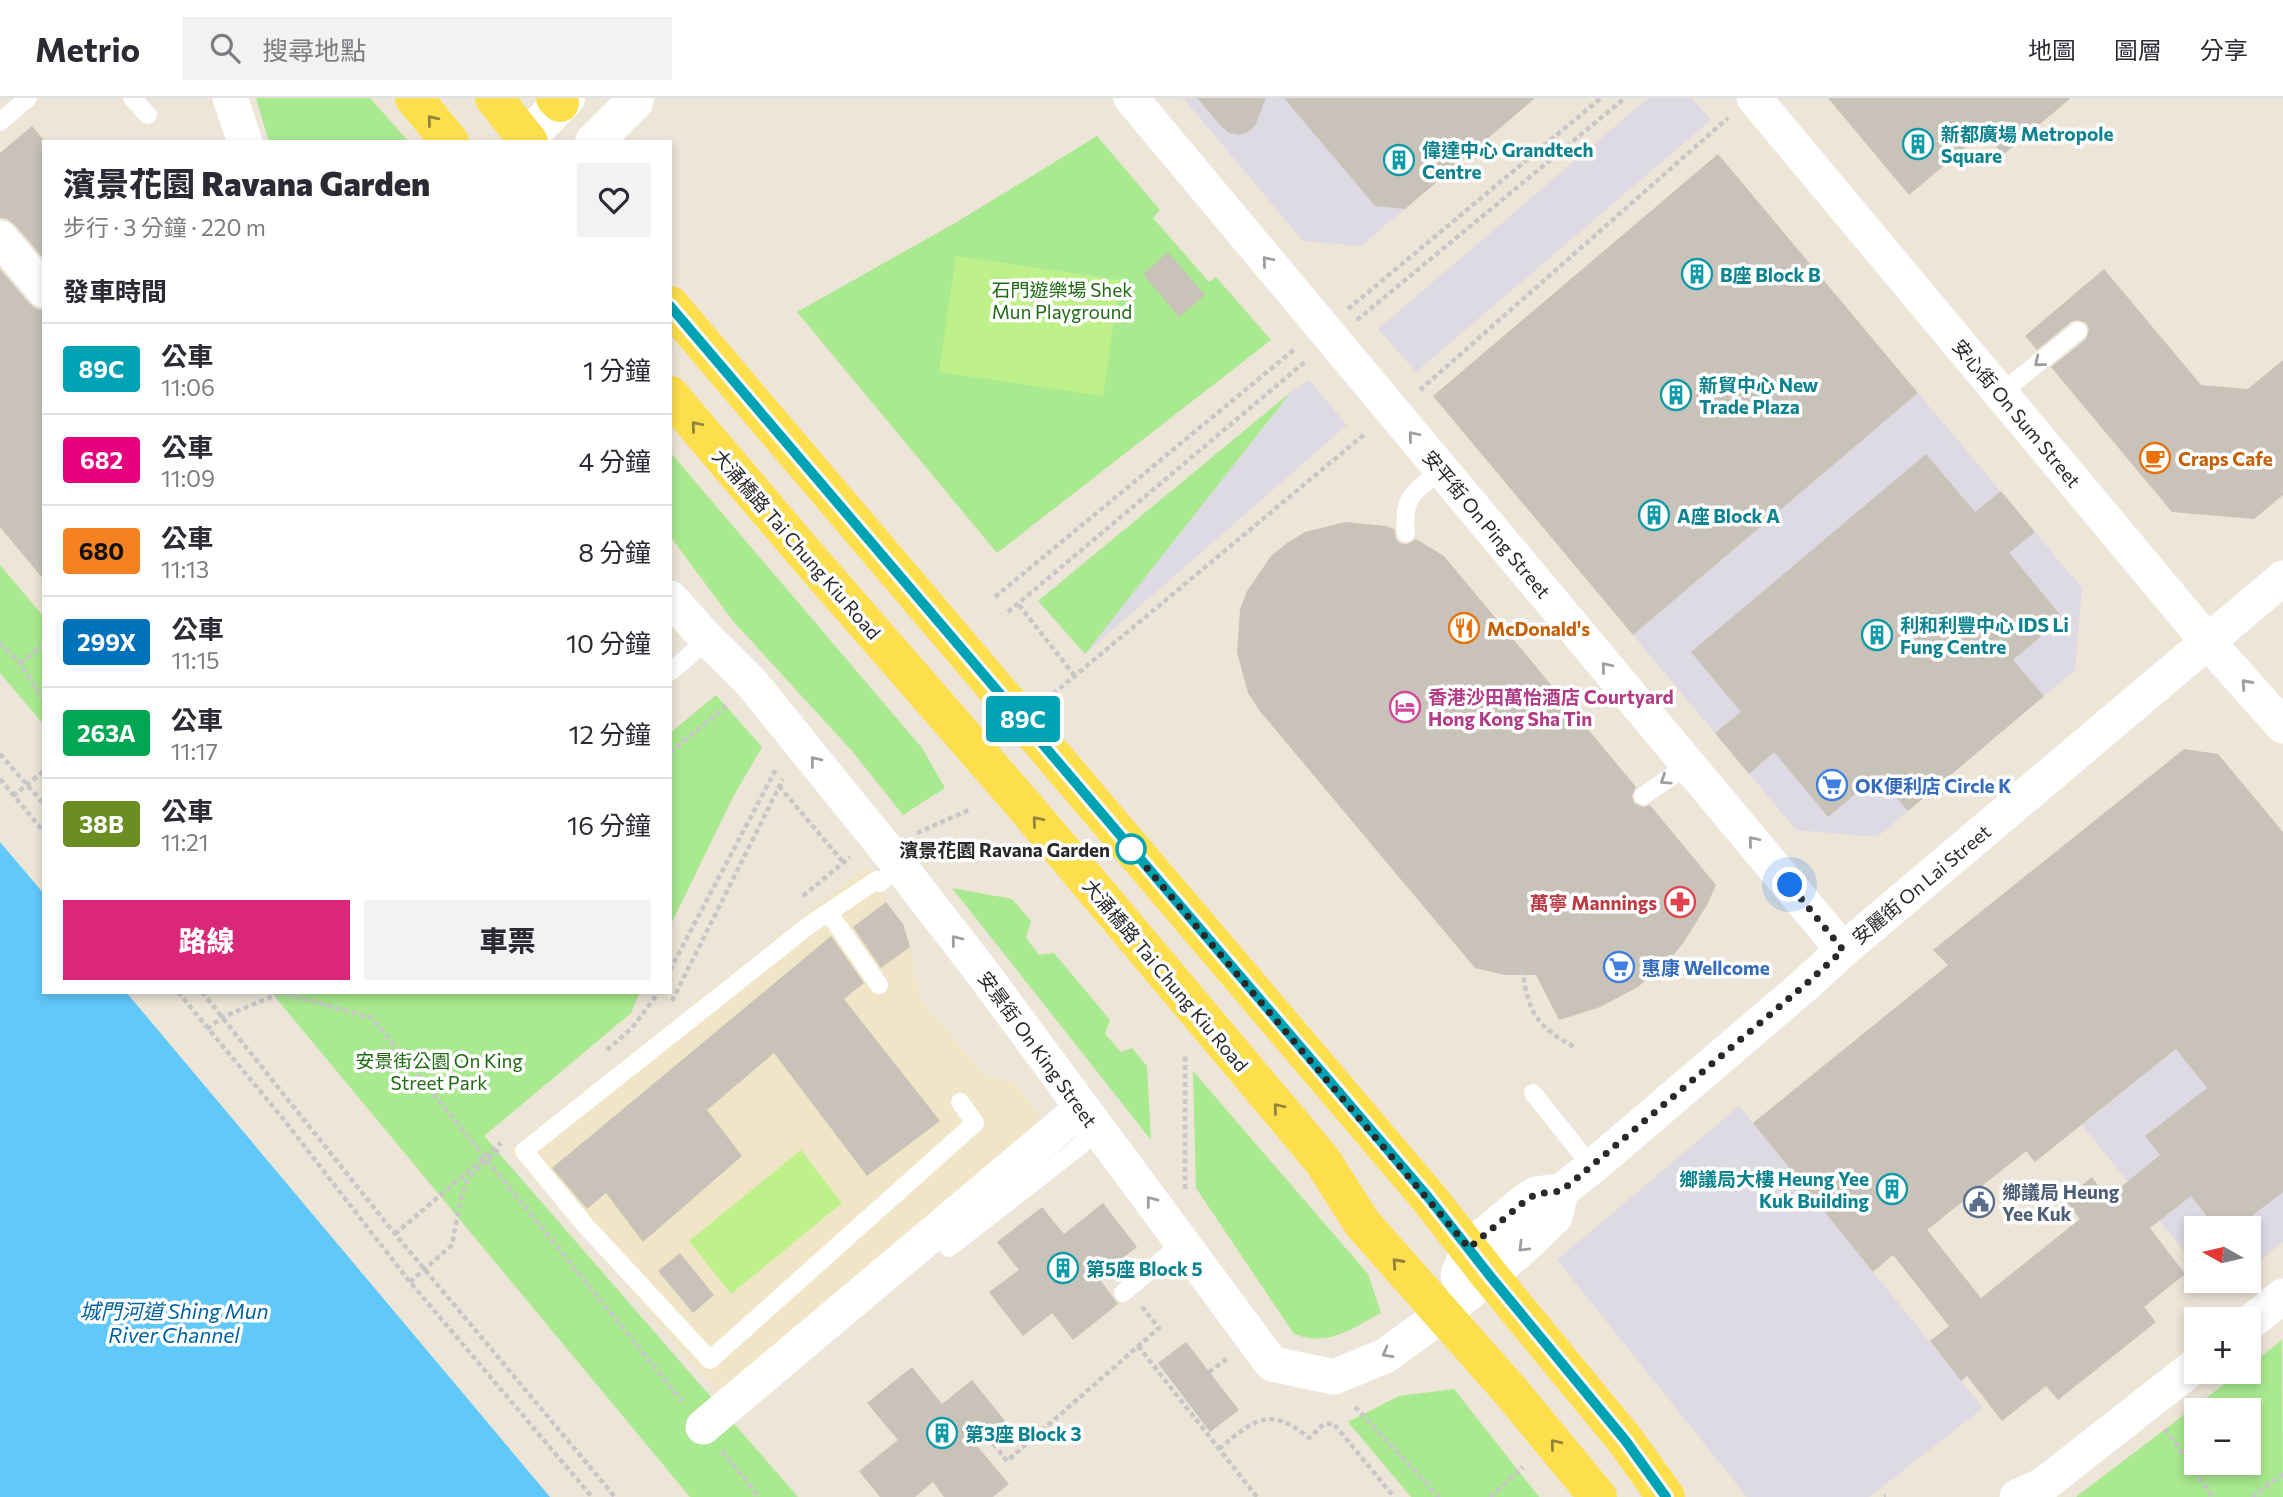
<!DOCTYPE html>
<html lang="zh-TW">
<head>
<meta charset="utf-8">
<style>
	:root { --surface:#fff; --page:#f2f2f3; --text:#2b2b33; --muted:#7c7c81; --line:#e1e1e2; --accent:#db2777 }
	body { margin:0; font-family:Commissioner,"Noto Sans TC",sans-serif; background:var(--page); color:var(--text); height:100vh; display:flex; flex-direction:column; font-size:26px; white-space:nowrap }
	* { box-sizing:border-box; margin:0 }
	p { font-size:23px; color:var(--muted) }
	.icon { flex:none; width:38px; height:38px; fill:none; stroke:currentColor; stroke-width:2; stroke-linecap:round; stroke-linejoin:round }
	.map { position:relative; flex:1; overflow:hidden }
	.sheet { position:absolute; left:42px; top:42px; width:630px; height:854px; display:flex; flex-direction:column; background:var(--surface); border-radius:0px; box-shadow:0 4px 10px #0003 }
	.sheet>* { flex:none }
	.badge { padding:0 14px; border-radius:5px; font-size:24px; line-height:46px }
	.needle { width:46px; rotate:278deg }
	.controls { position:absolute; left:2184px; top:1118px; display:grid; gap:14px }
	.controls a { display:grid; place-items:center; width:77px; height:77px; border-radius:0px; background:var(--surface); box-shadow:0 4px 10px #0003; font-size:35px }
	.you { position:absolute; width:35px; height:35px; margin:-18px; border:5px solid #fff; border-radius:50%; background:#1a73e8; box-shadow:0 0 0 10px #1a73e833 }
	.map>.badge { position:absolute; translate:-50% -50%; box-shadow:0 0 0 4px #fff }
	h2 { padding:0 21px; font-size:26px; line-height:63px }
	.round { display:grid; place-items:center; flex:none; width:74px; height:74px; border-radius:0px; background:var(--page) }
	.head { display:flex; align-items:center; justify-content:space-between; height:119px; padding:0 21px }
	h1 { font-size:33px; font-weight:800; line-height:52px }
	.button { display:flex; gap:14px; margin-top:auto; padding:14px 21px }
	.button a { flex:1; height:80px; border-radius:0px; background:var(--accent); color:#fff; font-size:28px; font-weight:800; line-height:80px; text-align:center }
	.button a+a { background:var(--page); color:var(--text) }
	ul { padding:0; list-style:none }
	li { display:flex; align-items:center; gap:21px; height:91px; padding:0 21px; border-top:2px solid var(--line) }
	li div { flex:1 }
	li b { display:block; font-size:26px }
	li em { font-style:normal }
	li .badge { min-width:77px; font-weight:700; text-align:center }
	header { display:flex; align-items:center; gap:42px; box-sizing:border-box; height:98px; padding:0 35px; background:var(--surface); border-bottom:2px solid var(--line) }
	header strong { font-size:33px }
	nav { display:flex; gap:38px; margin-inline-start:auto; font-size:24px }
	.search { width:490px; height:63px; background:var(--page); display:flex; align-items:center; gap:18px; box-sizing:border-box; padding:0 24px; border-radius:0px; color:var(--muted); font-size:26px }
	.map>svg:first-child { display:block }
	.industrial { fill:#dddae4 }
	.education { fill:#f0e5c6 }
	.green { fill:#a9e98f; fill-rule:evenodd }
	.pitch { fill:#bff18a }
	.water { fill:#61c8fa }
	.building { fill:#c8c2b9; fill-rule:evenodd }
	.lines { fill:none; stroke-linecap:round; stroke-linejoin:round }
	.path { stroke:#c7c7c7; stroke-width:4.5; stroke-dasharray:5 3.5; stroke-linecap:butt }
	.lane { stroke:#fff; stroke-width:18 }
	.street { stroke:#fff; stroke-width:35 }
	.secondary { stroke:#fff; stroke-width:38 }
	.primary { stroke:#fdde4d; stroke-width:38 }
	.oneway { stroke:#93843b }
	.oneway2 { stroke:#9f9f9f }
	.line-casing { stroke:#fff; stroke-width:16 }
	.line { stroke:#00a3b4; stroke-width:10 }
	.walk { stroke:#292929; stroke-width:7; stroke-dasharray:0 12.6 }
	.stop-dot { fill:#fff; stroke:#00a3b4; stroke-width:3.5 }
	.labels { text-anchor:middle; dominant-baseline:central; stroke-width:7; stroke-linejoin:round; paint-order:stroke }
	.culture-label { font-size:19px; font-weight:bold; fill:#0d838f; stroke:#fff; text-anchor:start }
	.park-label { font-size:19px; fill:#206b13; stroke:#fff }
	.street-label { font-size:19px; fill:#292929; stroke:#fff }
	.food-label { font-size:19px; font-weight:bold; fill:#c56008; stroke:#fff; text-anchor:start }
	.hotel-label { font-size:19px; font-weight:bold; fill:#b23c85; stroke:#fff; text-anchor:start }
	.shop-label { font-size:19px; font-weight:bold; fill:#366cbe; stroke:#fff; text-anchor:start }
	.stop-label { font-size:19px; font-weight:bold; fill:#292929; stroke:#fff; text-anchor:end }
	.health-label { font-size:19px; font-weight:bold; fill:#be3a42; stroke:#fff; text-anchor:end }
	.service-label { font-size:19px; font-weight:bold; fill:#4e5e75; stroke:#fff; text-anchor:start }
	.water-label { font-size:21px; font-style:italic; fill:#0163a4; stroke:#fff }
</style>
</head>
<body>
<header>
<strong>Metrio</strong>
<div class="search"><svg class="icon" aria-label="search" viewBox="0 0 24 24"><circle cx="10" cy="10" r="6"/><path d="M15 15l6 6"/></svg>搜尋地點</div>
<nav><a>地圖</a><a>圖層</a><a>分享</a></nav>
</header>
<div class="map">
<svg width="2283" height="1399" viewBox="0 0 2283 1399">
	<rect width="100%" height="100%" fill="#ede5d8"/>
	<g class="industrial">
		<polygon points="1183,0 1535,0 1361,148 1303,143"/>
		<polygon points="1648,0 1692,0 1711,22 1416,274 1378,231"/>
		<polygon points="1309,282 1347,327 1085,556 1291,294"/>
		<polygon points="1918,295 2082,490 2075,572 1877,739 1796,732 1633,537"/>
		<polygon points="2283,865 2283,1144 2249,1171 2249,1130 2196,1130 2196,1168 2082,1027"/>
		<polygon points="1739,1008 1983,1310 1869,1399 1747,1399 1557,1162"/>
	</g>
	<polygon class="education" points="866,769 877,782 886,804 903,826 910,849 920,901 987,979 1015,984 1049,1032 721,1298 509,1052"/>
	<g class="green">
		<polygon points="256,0 370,0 409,44 269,44"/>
		<polygon points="1097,38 1160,112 1153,120 1209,184 1216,179 1271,242 997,455 797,214 955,125"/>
		<polygon points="1291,294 1085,556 1038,503"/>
		<polygon points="670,354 922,650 945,690 903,717 852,653 733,523 670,438"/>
		<polygon points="0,467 44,519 44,627 0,575"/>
		<polygon points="716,597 762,649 733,699 670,828 670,635"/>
		<polygon points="952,790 1012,801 1031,823 1026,840 1039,857 1054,855 1110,922 1105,936 1121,954 1132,950 1147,968 1151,1042"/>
		<polygon points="271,894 640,894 631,915 484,1038 798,1399 690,1399"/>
		<path d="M1193 973 1368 1176 1381 1215C1351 1231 1328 1249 1294 1236L1196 1090Z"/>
		<path d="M2282 1242 2283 1399H2076L2240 1274H2249V1268ZM2196 1312H2249V1365H2196Z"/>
		<polygon points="1454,1291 1539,1399 1411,1399 1348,1324 1399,1298"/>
	</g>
	<g class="pitch">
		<polygon points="956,158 1120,182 1103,298 939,274"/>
		<polygon points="801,1052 842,1105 731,1196 689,1143"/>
	</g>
	<polygon class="water" points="0,744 44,796 44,894 126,894 550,1399 0,1399"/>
	<g class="building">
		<polygon points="1197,0 1266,0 1255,28 1248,34 1239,37 1229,35 1222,29"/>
		<polygon points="1284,0 1535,0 1405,111 1375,108"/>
		<polygon points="1828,0 2071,0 2003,57 1984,34 1909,97"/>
		<polygon points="32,28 44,42 44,161 15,127 7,121 0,120 0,55"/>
		<polygon points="1718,56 1918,295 1633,537 1433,298"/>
		<polygon points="1168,154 1205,197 1179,219 1143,176"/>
		<polygon points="0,171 29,205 37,211 44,212 44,482 0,429"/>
		<polygon points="2104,171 2201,287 2248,291 2283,262 2283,397 2254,421 2172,414 2051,269 2086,241 2089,232 2086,225 2077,222 2071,224 2037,252 2025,238"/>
		<polygon points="1926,356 1975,414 2001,393 2035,434 2009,455 2063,520 2013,562 2044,598 1908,713 1878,677 1828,719 1774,654 1749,676 1715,635 1741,614 1691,554"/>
		<polygon points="1345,424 1386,428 1394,431 1396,441 1400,445 1407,446 1416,441 1444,458 1636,689 1632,698 1634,705 1643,709 1650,707 1716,787 1707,807 1684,844 1671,860 1638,889 1600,909 1559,922 1536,877 1505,877 1475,870 1259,612 1248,595 1237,554 1240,512 1247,493 1271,458 1287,445 1305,434"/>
		<path d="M2184 651 2218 656 2283 734V1094L2236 1130H2216L2191 1098 2150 1130 2185 1176 2144 1209 2156 1224 2058 1302 2046 1288 2002 1323 1967 1278 1961 1283 1930 1243 1949 1228 1893 1157 1873 1174 1753 1025 1948 867 1933 852ZM2176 951 2207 990 2145 1038 2160 1057 2107 1100 2092 1079 2064 1101 2080 1121 1981 1200 1927 1132 2026 1053 2035 1064Z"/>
		<polygon points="886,804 903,826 910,849 881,870 853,829"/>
		<polygon points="831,838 864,885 844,901 940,1023 867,1078 774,955 707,1012 742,1058 643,1144 606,1095 587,1111 552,1070"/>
		<polygon points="1103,1105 1137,1149 1098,1179 1118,1206 1073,1242 1052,1215 1023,1238 989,1194 1019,1172 997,1144 1042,1109 1064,1136"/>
		<polygon points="680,1155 714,1197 693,1215 658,1173"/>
		<polygon points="1186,1244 1239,1312 1210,1334 1158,1265"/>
		<polygon points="912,1269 942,1306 972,1282 1006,1324 977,1348 1009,1386 993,1399 944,1399 933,1384 915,1399 880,1399 859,1373 898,1342 867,1305"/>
	</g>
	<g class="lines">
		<g class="path">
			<polyline points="1348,211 1601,0"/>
			<polyline points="1357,222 1625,0"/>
			<polyline points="1420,292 1728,20"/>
			<polyline points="995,499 1296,250"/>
			<polyline points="1019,507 1074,577"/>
			<polyline points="1008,514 1307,262"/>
			<polyline points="0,545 20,565 44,603"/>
			<polyline points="20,565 44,546"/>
			<polyline points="1053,596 1366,335"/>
			<polyline points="670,654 729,606"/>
			<polyline points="0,656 44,706"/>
			<polyline points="0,681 44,734"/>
			<polyline points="779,688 843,764"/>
			<polyline points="13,698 44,673"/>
			<polyline points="917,735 971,711"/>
			<polyline points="803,798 850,759"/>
			<path d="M1522 871C1529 916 1536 928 1576 950"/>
			<polyline points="670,872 776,671"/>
			<polyline points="178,894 284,1022 410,1184 592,1399"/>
			<polyline points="202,894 395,1136 615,1399"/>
			<polyline points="278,894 372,920 682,1303"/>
			<polyline points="672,903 783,681"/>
			<polyline points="207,931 223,919 278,896"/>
			<polyline points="607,952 632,930 659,894"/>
			<polyline points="1185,1091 1185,956"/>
			<polyline points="395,1136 501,1045"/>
			<polyline points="410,1184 452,1147 461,1100 468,1080 501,1050"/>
			<polyline points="1138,1248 1257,1399"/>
			<polyline points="1209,1274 1228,1260"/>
			<polyline points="1355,1309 1439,1399"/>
			<polyline points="2165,1331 2213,1399"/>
			<polyline points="988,1339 1007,1363 1159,1230 1142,1209"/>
			<path d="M1219 1351C1253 1322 1270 1307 1309 1340L1324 1326H1334L1394 1399"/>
			<polyline points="722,1353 759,1399"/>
			<polyline points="1490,1399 1523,1369"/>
			<polyline points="1884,1399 1886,1399"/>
			<polyline points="2252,1399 2283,1376"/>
		</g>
		<g class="lane">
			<polyline points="132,0 148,17"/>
			<polyline points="0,24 28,0"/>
			<polyline points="2001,295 2078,233"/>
			<path d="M1406 435C1402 396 1415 394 1442 372"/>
			<polyline points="670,574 708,542"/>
			<polyline points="1643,698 1688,667"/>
			<polyline points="899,767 880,785 877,782 808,828 524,1053 585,1127 710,1262 975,1025 960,1004"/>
			<polyline points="829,815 879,887"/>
			<polyline points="1533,995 1592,1069"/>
			<polyline points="949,1150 1075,1052 1098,1031"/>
			<polyline points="1123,1195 1182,1145"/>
		</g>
		<g class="street">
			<polyline points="230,0 245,44"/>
			<polyline points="1131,0 1843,852"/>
			<polyline points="1754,0 2208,544 2283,628"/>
			<polyline points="0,140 44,192"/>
			<polyline points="670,500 708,542 751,584 899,767 978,869 1272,1266 1334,1279 1385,1258 1443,1216 1518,1154 1555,1119 1561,1093"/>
			<polyline points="1458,1177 1469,1150 1525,1103 1536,1096 1561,1093 1592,1069 1806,886 1843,852 2283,480"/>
			<polyline points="2249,1225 2283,1198"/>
			<polyline points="703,1329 1082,1010"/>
			<polyline points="2017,1399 2043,1387 2196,1267"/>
		</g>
		<g class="secondary">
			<polyline points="523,44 566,0"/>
			<polyline points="594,44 634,4 635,0"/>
		</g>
		<g class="primary">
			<polyline points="414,0 450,44"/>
			<polyline points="494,0 529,44"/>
			<polyline points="555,0 560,5"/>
			<polyline points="670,207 1428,1099 1490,1178 1625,1342 1666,1399"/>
			<polyline points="670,297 806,457 1022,705 1322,1062 1362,1125 1513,1296 1598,1399"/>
		</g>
	</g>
	<defs><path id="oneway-chevron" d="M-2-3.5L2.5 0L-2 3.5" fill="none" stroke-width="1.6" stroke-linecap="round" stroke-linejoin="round" transform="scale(1.75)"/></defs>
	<g class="oneway">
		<use href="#oneway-chevron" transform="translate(432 22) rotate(-129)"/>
		<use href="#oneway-chevron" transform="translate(696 328) rotate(-130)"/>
		<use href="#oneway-chevron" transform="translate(1037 723) rotate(-130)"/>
		<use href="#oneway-chevron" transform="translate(1278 1010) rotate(-130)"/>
		<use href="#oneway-chevron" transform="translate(1397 1165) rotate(-132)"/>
		<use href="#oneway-chevron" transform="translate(1555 1346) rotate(-130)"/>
	</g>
	<g class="oneway2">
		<use href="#oneway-chevron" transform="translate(1267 163) rotate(-130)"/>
		<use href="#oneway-chevron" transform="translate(2039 264) rotate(141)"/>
		<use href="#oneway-chevron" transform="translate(1413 338) rotate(-130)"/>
		<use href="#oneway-chevron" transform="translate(1606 569) rotate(-130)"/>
		<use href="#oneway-chevron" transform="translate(2246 586) rotate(-132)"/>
		<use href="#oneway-chevron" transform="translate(815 663) rotate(-129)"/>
		<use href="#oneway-chevron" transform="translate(1665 682) rotate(146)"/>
		<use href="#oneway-chevron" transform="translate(1753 743) rotate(-130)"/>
		<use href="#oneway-chevron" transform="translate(956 842) rotate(-128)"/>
		<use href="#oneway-chevron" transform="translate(1151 1103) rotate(-127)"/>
		<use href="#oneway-chevron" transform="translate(1523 1149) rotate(135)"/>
		<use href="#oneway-chevron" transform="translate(1387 1255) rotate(151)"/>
	</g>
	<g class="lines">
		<g class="line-casing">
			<polyline id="line" points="670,208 1428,1099 1490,1178 1625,1342 1666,1399"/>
		</g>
		<use href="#line" class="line"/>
		<polyline class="walk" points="1131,751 1469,1150 1525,1103 1536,1096 1561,1093 1576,1081 1806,886 1843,852 1790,787"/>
	</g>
	<defs>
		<g id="building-ring" transform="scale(1.575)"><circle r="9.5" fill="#fff" stroke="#0f9aa8" stroke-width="1.5"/><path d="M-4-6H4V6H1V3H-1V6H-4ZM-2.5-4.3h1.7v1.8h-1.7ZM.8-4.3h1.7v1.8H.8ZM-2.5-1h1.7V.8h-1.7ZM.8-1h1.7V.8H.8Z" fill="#0f9aa8"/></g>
		<g id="cafe-ring" transform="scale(1.575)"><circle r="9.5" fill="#fff" stroke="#e8710a" stroke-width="1.5"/><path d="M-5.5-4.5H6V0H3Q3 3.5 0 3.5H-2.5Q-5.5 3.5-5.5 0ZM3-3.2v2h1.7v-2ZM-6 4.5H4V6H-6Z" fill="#e8710a"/></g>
		<g id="restaurant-ring" transform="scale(1.575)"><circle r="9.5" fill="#fff" stroke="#e8710a" stroke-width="1.5"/><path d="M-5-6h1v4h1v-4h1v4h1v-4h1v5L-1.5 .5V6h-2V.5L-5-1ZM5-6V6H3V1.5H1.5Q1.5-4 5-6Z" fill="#e8710a"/></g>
		<g id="hotel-ring" transform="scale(1.575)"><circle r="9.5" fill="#fff" stroke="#d1479c" stroke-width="1.5"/><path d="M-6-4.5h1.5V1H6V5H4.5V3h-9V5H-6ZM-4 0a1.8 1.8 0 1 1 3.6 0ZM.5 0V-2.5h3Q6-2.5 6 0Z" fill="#d1479c"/></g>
		<g id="supermarket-ring" transform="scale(1.575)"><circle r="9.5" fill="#fff" stroke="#3f7fe0" stroke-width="1.5"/><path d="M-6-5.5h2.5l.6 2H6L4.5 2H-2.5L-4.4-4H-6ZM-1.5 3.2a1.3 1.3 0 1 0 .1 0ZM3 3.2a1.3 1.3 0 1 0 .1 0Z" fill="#3f7fe0"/></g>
		<g id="pharmacy-ring" transform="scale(1.575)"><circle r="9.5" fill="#fff" stroke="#e0444e" stroke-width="1.5"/><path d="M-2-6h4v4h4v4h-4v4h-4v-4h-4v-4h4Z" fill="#e0444e"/></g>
		<g id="civic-ring" transform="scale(1.575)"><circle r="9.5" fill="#fff" stroke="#5c6f8a" stroke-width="1.5"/><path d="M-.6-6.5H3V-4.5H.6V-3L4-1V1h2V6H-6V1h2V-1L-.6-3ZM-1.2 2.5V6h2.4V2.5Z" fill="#5c6f8a"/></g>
	</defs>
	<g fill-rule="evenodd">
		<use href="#building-ring" x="1918" y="46"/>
		<use href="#building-ring" x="1399" y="62"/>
		<use href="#building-ring" x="1697" y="176"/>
		<use href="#building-ring" x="1676" y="297"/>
		<use href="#cafe-ring" x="2155" y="360"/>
		<use href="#building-ring" x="1654" y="417"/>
		<use href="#restaurant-ring" x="1464" y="530"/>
		<use href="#building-ring" x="1877" y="537"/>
		<use href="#hotel-ring" x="1405" y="609"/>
		<use href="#supermarket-ring" x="1832" y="687"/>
		<use href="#pharmacy-ring" x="1680" y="804"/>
		<use href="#supermarket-ring" x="1619" y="869"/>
		<use href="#building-ring" x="1892" y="1091"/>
		<use href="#civic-ring" x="1979" y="1104"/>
		<use href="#building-ring" x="1063" y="1170"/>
		<use href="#building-ring" x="942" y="1335"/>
	</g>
	<circle class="stop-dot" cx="1131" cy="751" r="14"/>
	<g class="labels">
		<g class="culture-label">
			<text x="1941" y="35">新都廣場 Metropole<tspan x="1941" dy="22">Square</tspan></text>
			<text x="1422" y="51">偉達中心 Grandtech<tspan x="1422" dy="22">Centre</tspan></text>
			<text x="1720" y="176">B座 Block B</text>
			<text x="1699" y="286">新貿中心 New<tspan x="1699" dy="22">Trade Plaza</tspan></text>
			<text x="1677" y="417">A座 Block A</text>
			<text x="1900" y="526">利和利豐中心 IDS Li<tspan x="1900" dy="22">Fung Centre</tspan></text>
			<text x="1869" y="1080" text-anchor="end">鄉議局大樓 Heung Yee<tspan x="1869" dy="22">Kuk Building</tspan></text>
			<text x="1086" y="1170">第5座 Block 5</text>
			<text x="965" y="1335">第3座 Block 3</text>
		</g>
		<g class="park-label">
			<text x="1062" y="191">石門遊樂場 Shek<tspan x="1062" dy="22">Mun Playground</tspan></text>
			<text x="439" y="962">安景街公園 On King<tspan x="439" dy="22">Street Park</tspan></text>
		</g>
		<g class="street-label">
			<text transform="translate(2017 315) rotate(50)">安心街 On Sum Street</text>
			<text transform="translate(1487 426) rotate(50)">安平街 On Ping Street</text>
			<text transform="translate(797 446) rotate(49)">大涌橋路 Tai Chung Kiu Road</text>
			<text transform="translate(1921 786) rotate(-40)">安麗街 On Lai Street</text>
			<text transform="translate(1166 877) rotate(50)">大涌橋路 Tai Chung Kiu Road</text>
			<text transform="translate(1038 951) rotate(54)">安景街 On King Street</text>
		</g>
		<g class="food-label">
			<text x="2178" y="360">Craps Cafe</text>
			<text x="1487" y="530">McDonald's</text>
		</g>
		<g class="hotel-label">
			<text x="1428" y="598">香港沙田萬怡酒店 Courtyard<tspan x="1428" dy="22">Hong Kong Sha Tin</tspan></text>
		</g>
		<g class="shop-label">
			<text x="1855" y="687">OK便利店 Circle K</text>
			<text x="1642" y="869">惠康 Wellcome</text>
		</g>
		<g class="stop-label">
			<text x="1110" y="751">濱景花園 Ravana Garden</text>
		</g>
		<g class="health-label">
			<text x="1657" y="804">萬寧 Mannings</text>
		</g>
		<g class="service-label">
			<text x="2002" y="1093">鄉議局 Heung<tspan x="2002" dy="22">Yee Kuk</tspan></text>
		</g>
		<g class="water-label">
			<text x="174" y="1212">城門河道 Shing Mun<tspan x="174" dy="24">River Channel</tspan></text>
		</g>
	</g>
</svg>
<div class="controls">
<a><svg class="needle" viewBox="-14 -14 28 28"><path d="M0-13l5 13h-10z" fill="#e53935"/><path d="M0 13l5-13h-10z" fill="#7c7c81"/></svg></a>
<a>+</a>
<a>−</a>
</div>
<div class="you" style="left:1790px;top:787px"></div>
<b class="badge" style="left:1023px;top:621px;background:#00a3b4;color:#fff">89C</b>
<section class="sheet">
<div class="head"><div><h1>濱景花園 Ravana Garden</h1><p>步行 · 3 分鐘 · 220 m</p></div><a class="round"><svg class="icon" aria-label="heart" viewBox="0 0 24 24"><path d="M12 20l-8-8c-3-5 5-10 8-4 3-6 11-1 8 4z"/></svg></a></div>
<h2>發車時間</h2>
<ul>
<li><span class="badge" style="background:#00a3b4;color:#fff">89C</span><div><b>公車</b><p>11:06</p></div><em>1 分鐘</em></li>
<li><span class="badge" style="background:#e6007e;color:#fff">682</span><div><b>公車</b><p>11:09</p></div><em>4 分鐘</em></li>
<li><span class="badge" style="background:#f58220;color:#111">680</span><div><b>公車</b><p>11:13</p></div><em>8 分鐘</em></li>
<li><span class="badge" style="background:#0072bc;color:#fff">299X</span><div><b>公車</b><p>11:15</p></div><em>10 分鐘</em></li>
<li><span class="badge" style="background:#00a651;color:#fff">263A</span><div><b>公車</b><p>11:17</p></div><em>12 分鐘</em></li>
<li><span class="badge" style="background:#6b8e23;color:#fff">38B</span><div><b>公車</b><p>11:21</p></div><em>16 分鐘</em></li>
</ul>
<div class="button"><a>路線</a><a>車票</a></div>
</section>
</div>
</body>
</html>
